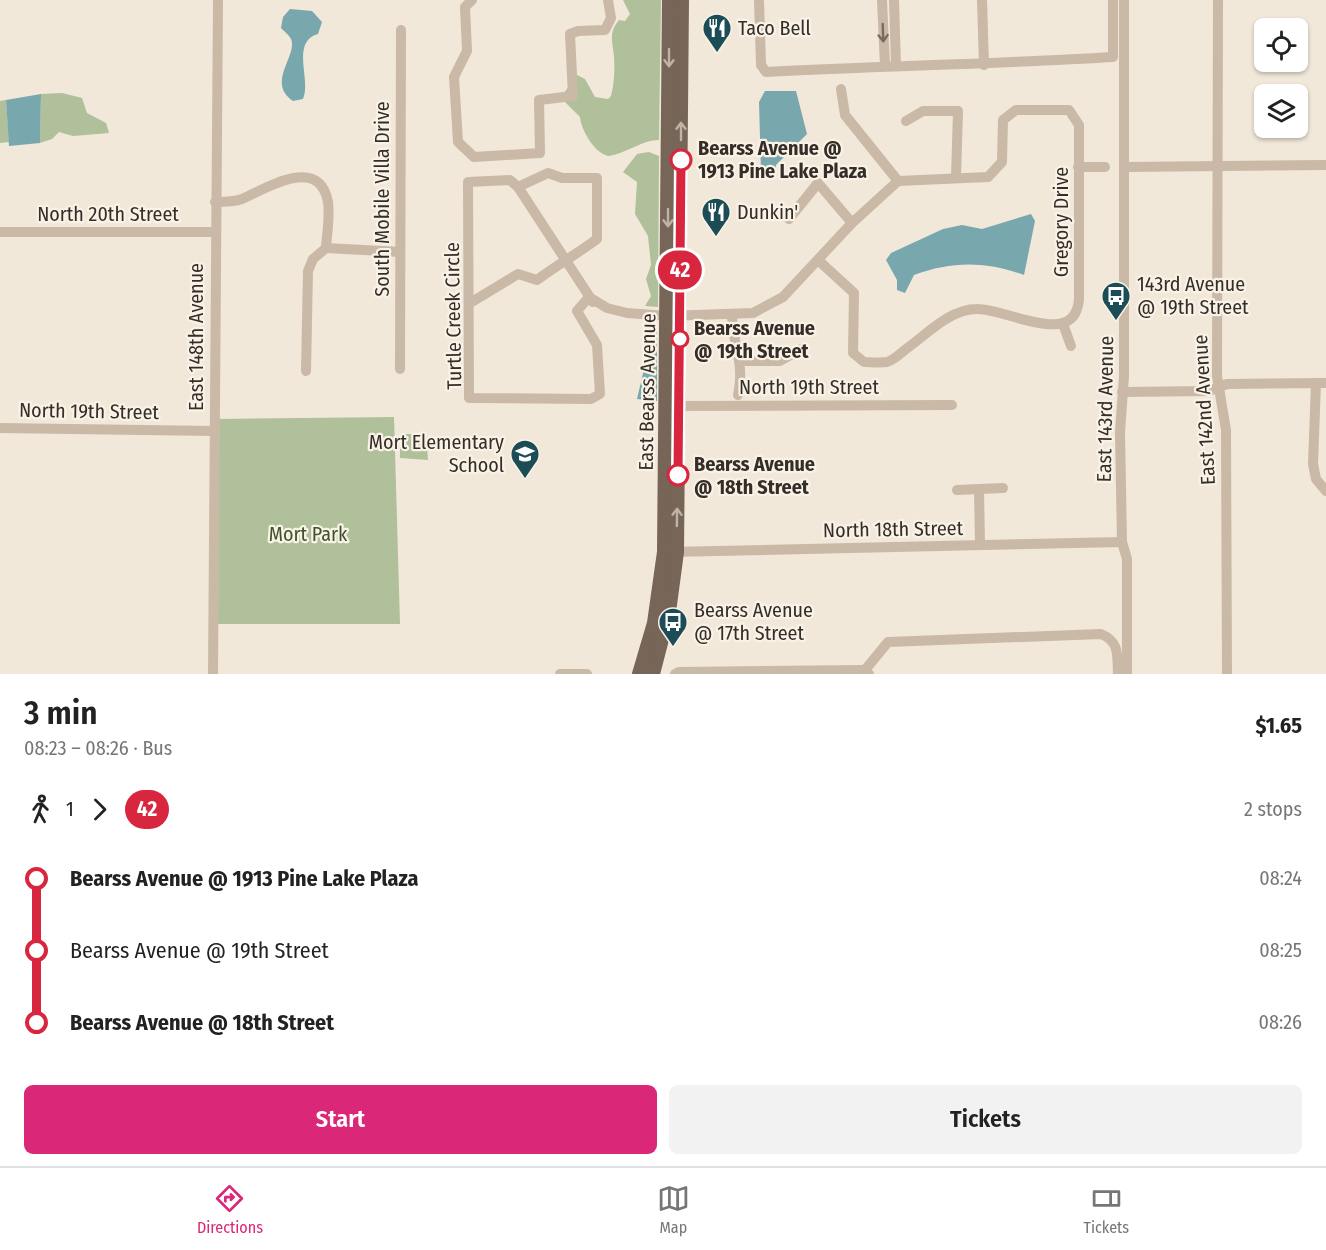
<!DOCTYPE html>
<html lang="en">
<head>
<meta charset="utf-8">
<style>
	:root { --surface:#fff; --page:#f2f2f2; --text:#222; --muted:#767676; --line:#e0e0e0; --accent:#db2777 }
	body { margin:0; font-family:"Fira Sans Condensed",sans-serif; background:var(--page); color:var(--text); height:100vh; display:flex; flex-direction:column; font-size:22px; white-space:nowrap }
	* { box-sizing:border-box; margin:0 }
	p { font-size:20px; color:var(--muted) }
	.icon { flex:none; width:33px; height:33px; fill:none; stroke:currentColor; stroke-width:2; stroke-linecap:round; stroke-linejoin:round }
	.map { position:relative; height:674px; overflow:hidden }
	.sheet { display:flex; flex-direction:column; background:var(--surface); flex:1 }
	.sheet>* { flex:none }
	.badge { padding:0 12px; border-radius:20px; font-size:21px; line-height:39px }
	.fabs { position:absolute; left:1254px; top:18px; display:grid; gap:12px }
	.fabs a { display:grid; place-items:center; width:54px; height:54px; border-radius:9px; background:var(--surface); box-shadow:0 2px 4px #0004; font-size:30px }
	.map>.badge { position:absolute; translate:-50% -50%; box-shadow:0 0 0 3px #fff }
	.legs { display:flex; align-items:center; gap:9px; height:66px; padding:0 24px; font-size:20px }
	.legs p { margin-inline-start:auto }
	.head { display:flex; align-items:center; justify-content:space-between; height:102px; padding:0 24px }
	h1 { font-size:33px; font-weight:600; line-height:45px }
	.action { display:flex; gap:12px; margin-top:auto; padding:12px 24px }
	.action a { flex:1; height:69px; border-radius:9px; background:var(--accent); color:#fff; font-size:24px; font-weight:600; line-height:69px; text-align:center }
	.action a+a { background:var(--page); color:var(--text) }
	ul { padding:0 24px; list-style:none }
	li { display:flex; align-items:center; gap:21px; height:72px; font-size:22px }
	li i { display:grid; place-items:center; width:9px; height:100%; margin:0 8px; background:currentColor }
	li i::after { content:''; width:15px; height:15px; margin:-8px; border:4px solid; border-radius:50%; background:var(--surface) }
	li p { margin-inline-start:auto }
	li:first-child i { background:linear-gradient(#0000 50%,currentColor 0) }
	li:last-child i { background:linear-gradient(currentColor 50%,#0000 0) }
	.dock { display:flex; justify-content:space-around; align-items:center; height:84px; border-top:2px solid var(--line); background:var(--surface); font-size:16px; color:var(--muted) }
	.dock a { display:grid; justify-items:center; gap:3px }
	.dock .on { color:var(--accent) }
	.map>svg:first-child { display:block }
	.green { fill:#afc09a }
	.water { fill:#79a7ae }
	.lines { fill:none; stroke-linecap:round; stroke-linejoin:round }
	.minor { stroke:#c9b9a6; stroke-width:10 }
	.major { stroke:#776558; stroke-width:14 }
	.oneway { stroke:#786c60 }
	.oneway2 { stroke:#beb3a6 }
	.line-1-casing { stroke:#fff; stroke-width:14 }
	.line-1 { stroke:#d7263d; stroke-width:9 }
	.stop-1-dot { fill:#fff; stroke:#d7263d; stroke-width:3 }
	.labels { text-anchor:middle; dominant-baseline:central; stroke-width:4.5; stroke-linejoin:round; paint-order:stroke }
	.poi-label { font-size:20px; fill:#352d27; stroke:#f9f2e6; text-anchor:start }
	.stop-label { font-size:20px; font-weight:bold; fill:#352d27; stroke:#f9f2e6; text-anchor:start }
	.street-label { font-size:20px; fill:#352d27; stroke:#f9f2e6 }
	.park-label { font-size:20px; fill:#40532a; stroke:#f9f2e6 }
</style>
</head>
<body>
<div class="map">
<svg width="1326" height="674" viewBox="0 0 1326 674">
	<rect width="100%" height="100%" fill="#f1e8da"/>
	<g class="green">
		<path d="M623 0H661L659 140C642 140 627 153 609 156 595 154 581 130 580 117L564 101V93L577 75 585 79 595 97 608 99 611 96C614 85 615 68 614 57 613 42 608 33 619 20L625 21 630 14Z"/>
		<polygon points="62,93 82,98 87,113 106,123 109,133 73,136 59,132 52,139 40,143 41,94"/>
		<polygon points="6,100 9,142 0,143 0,101"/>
		<polygon points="649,152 659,156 658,307 645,306 651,296 646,279 651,265 648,236 635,214 637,182 623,172 637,154"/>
		<polygon points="394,417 400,624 218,624 219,419"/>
		<polygon points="400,434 426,434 428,460 400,458"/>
	</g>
	<g class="water">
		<path d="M290 9 312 11 322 22 318 34C290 42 312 81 303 99L293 101C266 82 298 56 291 39 289 35 284 31 281 28L283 17Z"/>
		<polygon points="765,91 796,91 807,134 776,165 775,171 761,172 759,102"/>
		<polygon points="41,94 40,143 9,146 6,100"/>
		<path d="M1031 214 1035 221 1024 275C985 261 952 261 914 275L905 293 897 290V280L886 260 891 253 943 229 962 225 982 229Z"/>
		<polygon points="646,327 657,329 657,401 637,399 649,348 645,337"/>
	</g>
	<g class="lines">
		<g class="minor">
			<polyline points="472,0 465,7 467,51 454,77 458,142 474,157 540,153 539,100 573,96 570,34 578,31 605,30 611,18 608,0"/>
			<path d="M759 0 761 65 766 72C881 66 997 64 1113 57V0"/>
			<polyline points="882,0 885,66"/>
			<polyline points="894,0 896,66"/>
			<polyline points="982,0 984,65"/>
			<polyline points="1124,0 1124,376 1120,432 1122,542 1127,559 1127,674"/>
			<polyline points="1218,0 1217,376 1226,430 1227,674"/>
			<polyline points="841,89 845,115 898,181"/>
			<polyline points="906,121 923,111 958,111 956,177"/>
			<polyline points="1078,167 1105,167"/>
			<polyline points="1125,167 1326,165"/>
			<path d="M215 202C224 202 234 202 242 199 265 189 319 154 328 202 330 216 327 233 326 248L313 259 308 271 306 371"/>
			<polyline points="789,219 818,183 852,223"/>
			<polyline points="0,232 215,232"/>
			<polyline points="326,248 400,252"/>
			<path d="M589 297 607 308 627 313 667 316 753 313 783 297 852 223 898 181 988 177 1002 162 1003 120 1016 110H1069L1079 125V299C1075 350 1006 308 977 309 950 309 927 334 906 349 901 353 894 360 887 362 880 363 871 362 864 362L853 353 854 293 818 260"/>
			<polyline points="589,297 577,311 597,345 600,394 591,399 469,398 468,182 510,180 518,187 593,302"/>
			<path d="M470 303 518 274 537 280C557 265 577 254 597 239V178H562L548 173 518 187"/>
			<path d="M732 315C733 348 745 362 738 395"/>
			<polyline points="1063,324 1071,346"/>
			<polyline points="741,361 780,361 803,348"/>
			<polyline points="400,369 401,30"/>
			<polyline points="1316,383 1313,464 1316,479 1326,491"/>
			<polyline points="1122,392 1209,391 1227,384 1326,383"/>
			<polyline points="673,406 952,405"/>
			<polyline points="0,428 214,431"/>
			<polyline points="957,490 1003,488"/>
			<polyline points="979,490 980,545"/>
			<polyline points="670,552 1122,542"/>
			<path d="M865 670 888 642 1101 634C1120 642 1117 655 1118 674"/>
			<polyline points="213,674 218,0"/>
			<polyline points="560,674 587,674"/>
			<polyline points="675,674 679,672 865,670 869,674"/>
		</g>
		<g class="major">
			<polyline points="639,674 654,623 664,552 669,0"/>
			<polyline points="653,674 669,612 677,552 682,0"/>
		</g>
	</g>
	<defs><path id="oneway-shaft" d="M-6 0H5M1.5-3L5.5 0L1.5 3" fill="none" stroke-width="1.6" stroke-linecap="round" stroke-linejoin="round" transform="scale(1.5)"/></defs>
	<use class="oneway" href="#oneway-shaft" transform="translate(883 33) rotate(88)"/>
	<g class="oneway2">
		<use href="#oneway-shaft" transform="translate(669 58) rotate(90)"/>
		<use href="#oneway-shaft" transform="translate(681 131) rotate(-90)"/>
		<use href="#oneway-shaft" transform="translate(668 218) rotate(90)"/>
		<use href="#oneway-shaft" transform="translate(677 517) rotate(-89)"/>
	</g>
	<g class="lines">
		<g class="line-1-casing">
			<polyline id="line-1" points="678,475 681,160"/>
		</g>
		<use href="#line-1" class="line-1"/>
	</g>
	<defs>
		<g id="restaurant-pin" transform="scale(1.5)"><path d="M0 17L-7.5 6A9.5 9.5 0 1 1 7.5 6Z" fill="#1c4d56" stroke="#f9f2e6"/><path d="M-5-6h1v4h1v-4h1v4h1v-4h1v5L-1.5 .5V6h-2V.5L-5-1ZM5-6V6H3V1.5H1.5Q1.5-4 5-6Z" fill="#fff"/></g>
		<g id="bus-pin" transform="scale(1.5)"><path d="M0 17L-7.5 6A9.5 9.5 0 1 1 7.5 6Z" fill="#1c4d56" stroke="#f9f2e6"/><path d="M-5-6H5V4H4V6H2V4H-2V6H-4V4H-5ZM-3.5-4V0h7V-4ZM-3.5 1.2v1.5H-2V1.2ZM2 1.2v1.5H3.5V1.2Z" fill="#fff"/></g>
		<g id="school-pin" transform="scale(1.5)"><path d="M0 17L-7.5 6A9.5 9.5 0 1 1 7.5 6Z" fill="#1c4d56" stroke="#f9f2e6"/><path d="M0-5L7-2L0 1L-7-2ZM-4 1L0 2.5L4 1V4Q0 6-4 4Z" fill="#fff"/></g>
	</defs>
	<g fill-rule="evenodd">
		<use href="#restaurant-pin" x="717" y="28"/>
		<use href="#restaurant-pin" x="716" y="212"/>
		<use href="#bus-pin" x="1116" y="296"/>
		<use href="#school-pin" x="525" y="454"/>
		<use href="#bus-pin" x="673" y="622"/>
	</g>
	<g class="stop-1-dot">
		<circle cx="681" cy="160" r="10"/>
		<circle cx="680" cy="339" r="8"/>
		<circle cx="678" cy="475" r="10"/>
	</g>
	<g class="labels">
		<g class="poi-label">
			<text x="738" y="28">Taco Bell</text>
			<text x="737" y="212">Dunkin'</text>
			<text x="1137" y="284">143rd Avenue<tspan x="1137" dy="23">@ 19th Street</tspan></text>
			<text x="504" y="442" text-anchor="end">Mort Elementary<tspan x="504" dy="23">School</tspan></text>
			<text x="694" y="610">Bearss Avenue<tspan x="694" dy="23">@ 17th Street</tspan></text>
		</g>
		<g class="stop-label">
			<text x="698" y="148">Bearss Avenue @<tspan x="698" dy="23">1913 Pine Lake Plaza</tspan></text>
			<text x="694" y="328">Bearss Avenue<tspan x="694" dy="23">@ 19th Street</tspan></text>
			<text x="694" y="464">Bearss Avenue<tspan x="694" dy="23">@ 18th Street</tspan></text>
		</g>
		<g class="street-label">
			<text transform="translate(382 199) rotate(-90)">South Mobile Villa Drive</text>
			<text x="108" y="214">North 20th Street</text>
			<text transform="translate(1061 222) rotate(-90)">Gregory Drive</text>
			<text transform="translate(453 316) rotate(-91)">Turtle Creek Circle</text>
			<text transform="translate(196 337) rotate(-90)">East 148th Avenue</text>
			<text x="809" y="387">North 19th Street</text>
			<text transform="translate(647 392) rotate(-89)">East Bearss Avenue</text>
			<text transform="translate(1105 409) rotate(-89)">East 143rd Avenue</text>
			<text transform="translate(1204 410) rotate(-93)">East 142nd Avenue</text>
			<text transform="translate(89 411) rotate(1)">North 19th Street</text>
			<text transform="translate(893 529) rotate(-1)">North 18th Street</text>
		</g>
		<g class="park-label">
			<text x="308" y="534">Mort Park</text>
		</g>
	</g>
</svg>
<div class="fabs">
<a><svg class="icon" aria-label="locate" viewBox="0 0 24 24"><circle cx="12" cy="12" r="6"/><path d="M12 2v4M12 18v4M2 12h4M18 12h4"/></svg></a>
<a><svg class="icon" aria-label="layers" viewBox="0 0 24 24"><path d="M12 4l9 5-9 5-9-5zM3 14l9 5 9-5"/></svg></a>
</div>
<b class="badge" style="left:680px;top:270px;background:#d7263d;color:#fff">42</b>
</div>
<section class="sheet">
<div class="head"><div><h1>3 min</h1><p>08:23 – 08:26 · Bus</p></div><b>$1.65</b></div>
<div class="legs"><svg class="icon" aria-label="walk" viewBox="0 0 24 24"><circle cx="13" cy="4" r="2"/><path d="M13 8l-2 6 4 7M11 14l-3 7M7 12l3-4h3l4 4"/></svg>1<svg class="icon" aria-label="forward" viewBox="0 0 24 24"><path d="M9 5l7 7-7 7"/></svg><b class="badge" style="background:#d7263d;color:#fff">42</b><p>2 stops</p></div>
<ul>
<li><i style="color:#d7263d"></i><b>Bearss Avenue @ 1913 Pine Lake Plaza</b><p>08:24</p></li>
<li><i style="color:#d7263d"></i><span>Bearss Avenue @ 19th Street</span><p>08:25</p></li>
<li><i style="color:#d7263d"></i><b>Bearss Avenue @ 18th Street</b><p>08:26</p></li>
</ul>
<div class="action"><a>Start</a><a>Tickets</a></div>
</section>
<nav class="dock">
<a class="on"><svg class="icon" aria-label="directions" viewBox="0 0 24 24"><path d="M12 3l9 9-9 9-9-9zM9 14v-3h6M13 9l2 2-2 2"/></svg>Directions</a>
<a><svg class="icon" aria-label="map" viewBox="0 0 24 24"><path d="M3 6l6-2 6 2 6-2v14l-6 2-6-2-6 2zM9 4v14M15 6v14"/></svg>Map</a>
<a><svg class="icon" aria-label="tickets" viewBox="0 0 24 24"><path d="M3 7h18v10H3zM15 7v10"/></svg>Tickets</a>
</nav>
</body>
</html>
